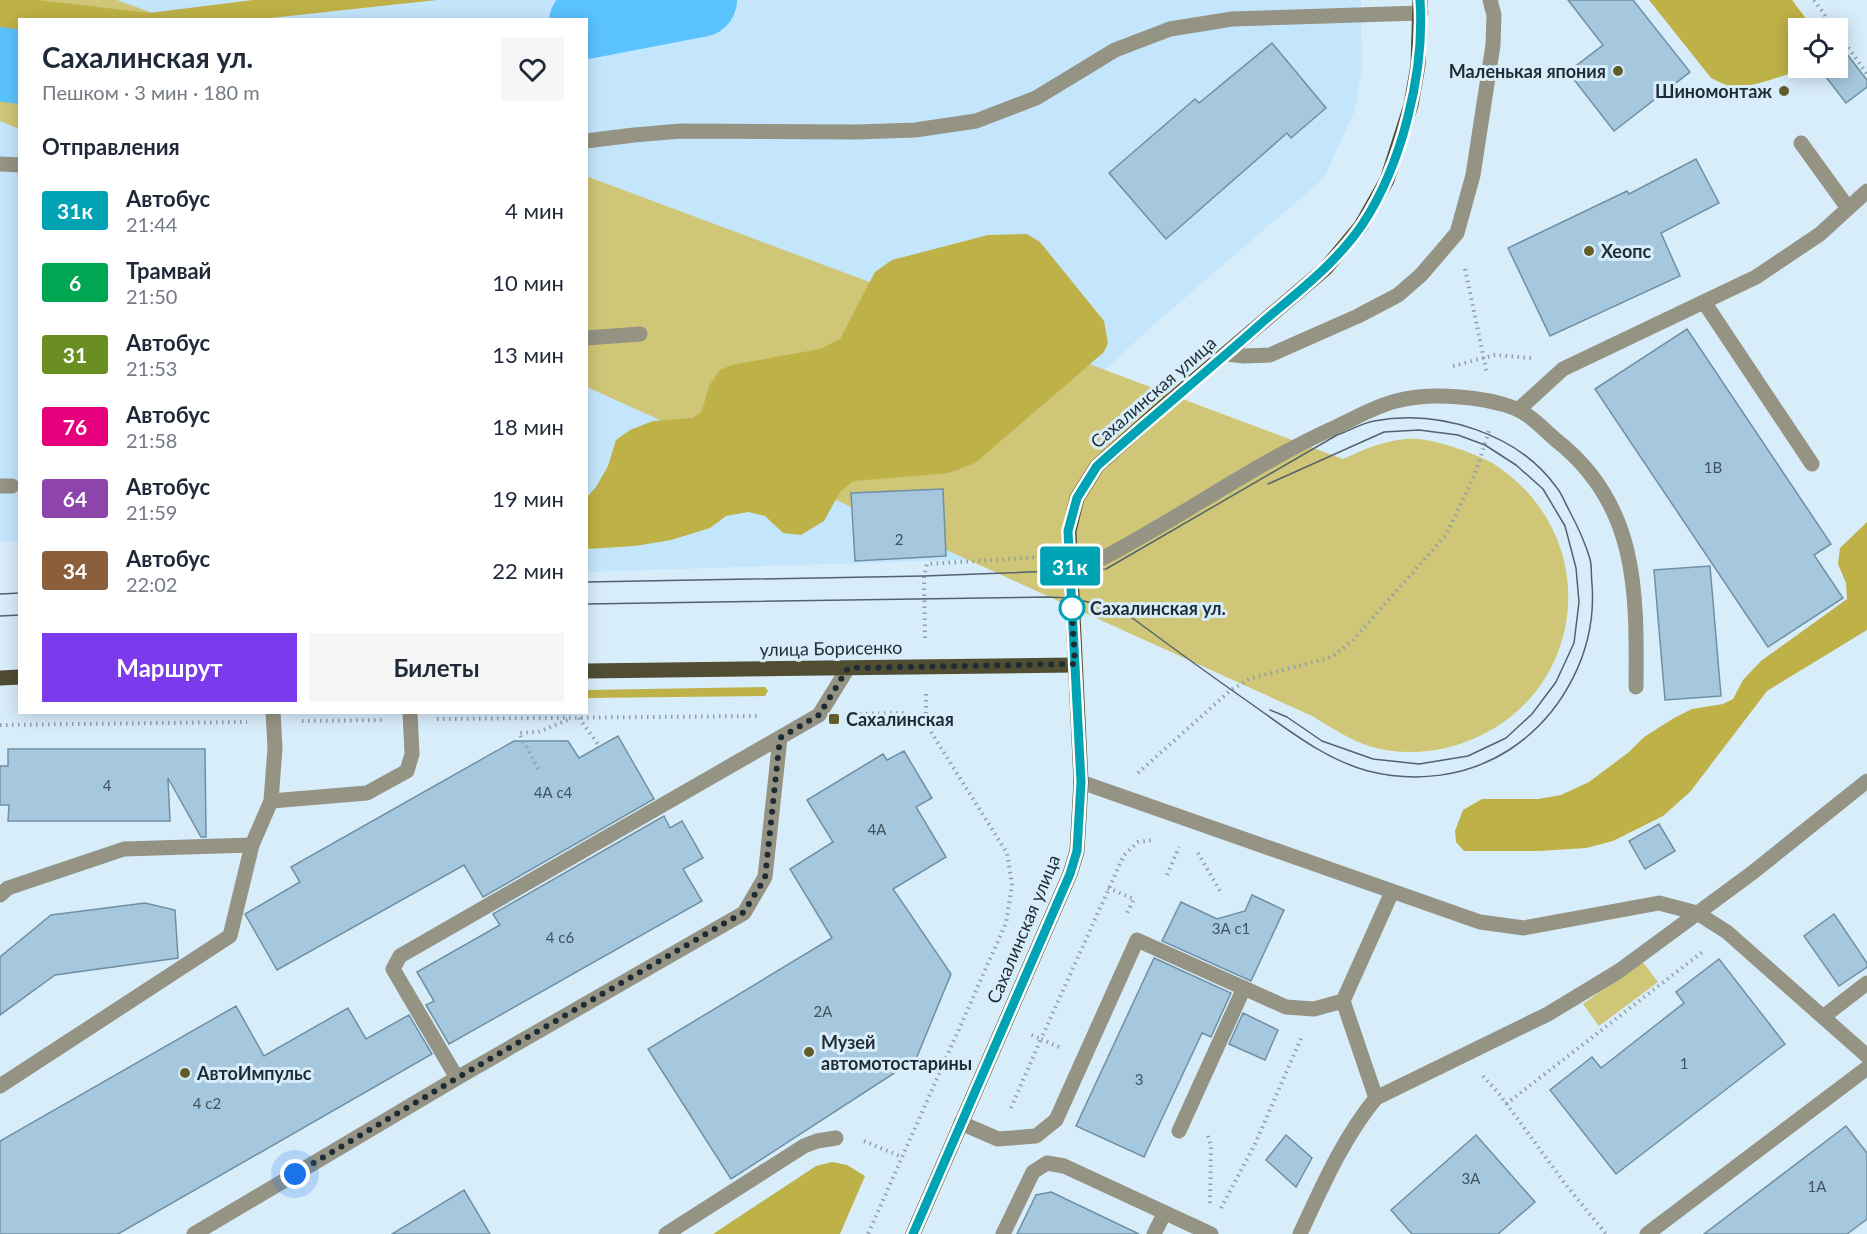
<!DOCTYPE html>
<html lang="ru">
<head>
<meta charset="utf-8">
<style>
	:root { --surface:#fff; --page:#f6f6f7; --text:#1f2937; --muted:#747a83; --accent:#7c3aed }
	body { margin:0; font-family:Lato,sans-serif; background:var(--page); color:var(--text); height:100vh; display:flex; flex-direction:column; font-size:22px; white-space:nowrap }
	* { box-sizing:border-box; margin:0 }
	p { font-size:20px; color:var(--muted) }
	.icon { flex:none; width:33px; height:33px; fill:none; stroke:currentColor; stroke-width:2; stroke-linecap:round; stroke-linejoin:round }
	.map { position:relative; flex:1; overflow:hidden }
	.sheet { position:absolute; left:18px; top:18px; width:570px; height:696px; display:flex; flex-direction:column; background:var(--surface); border-radius:0px; box-shadow:0 3px 15px #0003 }
	.sheet>* { flex:none }
	.badge { padding:0 12px; border-radius:4px; font-size:21px; line-height:39px }
	.buttons { position:absolute; left:1788px; top:18px; display:grid; gap:12px }
	.buttons a { display:grid; place-items:center; width:60px; height:60px; border-radius:0px; background:var(--surface); box-shadow:0 3px 15px #0003; font-size:30px }
	.you { position:absolute; width:30px; height:30px; margin:-15px; border:4px solid #fff; border-radius:50%; background:#1a73e8; box-shadow:0 0 0 9px #1a73e833 }
	.map>.badge { position:absolute; translate:-50% -50%; box-shadow:0 0 0 3px #fff }
	h2 { padding:0 24px; font-size:22px; line-height:54px }
	.round { display:grid; place-items:center; flex:none; width:63px; height:63px; border-radius:0px; background:var(--page) }
	.headline { display:flex; align-items:center; justify-content:space-between; height:102px; padding:0 24px }
	h1 { font-size:28px; font-weight:700; line-height:45px }
	.cta { display:flex; gap:12px; margin-top:auto; padding:12px 24px }
	.cta a { flex:1; height:69px; border-radius:0px; background:var(--accent); color:#fff; font-size:24px; font-weight:700; line-height:69px; text-align:center }
	.cta a+a { background:var(--page); color:var(--text) }
	ul { padding:0; list-style:none }
	li { display:flex; align-items:center; gap:18px; height:72px; padding:0 24px }
	li div { flex:1 }
	li b { display:block; font-size:22px }
	li em { font-style:normal }
	li .badge { min-width:66px; font-weight:700; text-align:center }
	.map>svg:first-child { display:block }
	.built { fill:#c4e6fc }
	.green { fill:#cfc677 }
	.forest { fill:#beb147 }
	.lines { fill:none; stroke-linecap:round; stroke-linejoin:round }
	.river { stroke:#5ac3fd; stroke-width:74 }
	.building { fill:#a6c8de; stroke:#6f90a4; stroke-width:1.5 }
	.path { stroke:#8ea0ab; stroke-width:4; stroke-dasharray:1.5 4.5; stroke-linecap:butt }
	.service { stroke:#949384; stroke-width:15 }
	.primary { stroke:#504d33; stroke-width:15 }
	.tram { stroke:#53636d; stroke-width:1.5 }
	.line-casing { stroke:#fff; stroke-width:14 }
	.line { stroke:#00a3b4; stroke-width:9 }
	.walk { stroke:#1e2c34; stroke-width:6; stroke-dasharray:0 10.8 }
	.poi-dot { fill:#635c29; stroke:#d8edfa; stroke-width:2 }
	.stop-dot { fill:#fff; stroke:#00a3b4; stroke-width:3 }
	.labels { text-anchor:middle; dominant-baseline:central; stroke-width:6; stroke-linejoin:round; paint-order:stroke }
	.number-label { font-size:15px; fill:#40535e }
	.poi-label { font-size:18px; font-weight:bold; fill:#1e2c34; stroke:#d8edfa; text-anchor:start }
	.street-label { font-size:18px; fill:#1e2c34; stroke:#d8edfa }
	.stop-label { font-size:18px; font-weight:bold; fill:#1e2c34; stroke:#d8edfa; text-anchor:start }
</style>
</head>
<body>
<div class="map">
<svg width="1867" height="1234" viewBox="0 0 1867 1234">
	<rect width="100%" height="100%" fill="#d8edfa"/>
	<polygon class="built" points="0,0 1361,0 1362,69 1355,110 1324,178 1158,321 981,484 988,559 587,572 586,20 20,20 19,542 0,541"/>
	<g class="green">
		<polygon points="0,0 117,0 169,19 20,20 19,129 0,121"/>
		<path d="M586 176 1343 459C1355 454 1368 447 1381 444 1391 441 1406 438 1417 439 1437 440 1477 454 1494 464 1608 538 1587 704 1457 745 1431 753 1399 755 1372 747 1350 740 1332 728 1312 716L587 387Z"/>
		<polygon points="1642,961 1658,982 1599,1026 1583,1004"/>
	</g>
	<g class="forest">
		<polygon points="0,0 38,0 149,13 253,0 437,0 251,20 20,20 19,30 0,27"/>
		<path d="M1649 0H1792L1813 28H1798V68H1807C1784 74 1757 88 1733 86 1725 86 1718 81 1711 78Z"/>
		<polygon points="1027,234 1040,242 1104,321 1108,343 1104,352 975,463 949,473 853,481 840,492 824,521 801,535 783,533 765,516 748,512 726,516 710,528 671,540 635,546 587,549 587,497 596,487 608,466 616,440 630,430 653,421 693,418 702,411 709,386 720,370 732,365 820,349 840,339 875,272 892,260 988,235"/>
		<polygon points="1867,522 1867,630 1767,691 1690,792 1663,816 1613,841 1586,848 1539,851 1464,851 1456,842 1455,831 1463,810 1482,799 1538,799 1561,795 1589,782 1629,752 1644,737 1674,718 1692,709 1723,704 1733,699 1743,680 1761,661 1847,599 1846,583 1838,564 1840,548"/>
		<polygon points="765,687 768,691 765,696 587,698 587,690"/>
		<polygon points="832,1162 847,1165 865,1176 840,1234 713,1234 816,1166"/>
	</g>
	<g class="lines">
		<g class="river">
			<polyline points="586,22 700,0"/>
			<polyline points="0,64 20,67"/>
		</g>
	</g>
	<g class="building">
		<polygon points="1568,0 1633,0 1690,72 1614,131 1568,72 1603,45"/>
		<polygon points="1272,43 1326,108 1291,138 1287,133 1166,239 1109,173 1195,99 1199,103"/>
		<polygon points="1843,49 1867,80 1867,87 1846,103 1819,68 1838,68 1838,54"/>
		<polygon points="1696,159 1719,203 1661,233 1680,276 1550,336 1508,248 1627,191 1629,194"/>
		<polygon points="1687,329 1831,544 1814,555 1843,598 1768,647 1595,389"/>
		<polygon points="943,489 946,556 855,561 851,493"/>
		<polygon points="1710,566 1721,696 1665,700 1654,570"/>
		<polygon points="618,736 654,799 483,897 464,865 277,970 245,914 300,882 291,867 514,741 568,741 579,758"/>
		<polygon points="8,749 205,749 206,837 201,837 168,778 170,821 8,821 9,805 0,805 0,766 8,766"/>
		<polygon points="904,751 932,798 916,807 946,857 893,889 951,974 916,1059 731,1179 648,1049 832,938 790,869 833,842 807,800 883,754 887,760"/>
		<polygon points="664,816 670,828 682,821 703,858 683,869 702,901 449,1044 426,1005 434,1001 417,972 500,925 493,914"/>
		<polygon points="1659,824 1675,851 1645,869 1629,841"/>
		<polygon points="1252,895 1284,910 1251,981 1162,941 1181,902 1217,919 1245,911"/>
		<polygon points="145,903 175,910 178,958 55,975 0,1015 0,957 51,915"/>
		<polygon points="1834,914 1867,963 1867,967 1839,986 1804,936"/>
		<polygon points="1154,958 1231,993 1211,1037 1202,1033 1144,1157 1076,1126"/>
		<polygon points="1719,959 1785,1044 1616,1174 1550,1090 1592,1057 1601,1068 1684,1003 1676,992"/>
		<polygon points="236,1006 264,1056 348,1008 366,1039 409,1015 432,1054 118,1234 0,1234 0,1141"/>
		<polygon points="1243,1013 1278,1030 1265,1060 1229,1044"/>
		<polygon points="1846,1126 1867,1153 1867,1219 1847,1234 1704,1234"/>
		<polygon points="1286,1135 1312,1158 1296,1187 1266,1160"/>
		<polygon points="1476,1135 1535,1202 1498,1234 1412,1234 1391,1210"/>
		<polygon points="464,1190 490,1234 392,1234"/>
		<polygon points="1051,1192 1139,1234 1017,1234 1036,1195"/>
	</g>
	<g class="lines">
		<g class="path">
			<polyline points="1814,0 1834,28"/>
			<polyline points="1838,33 1867,74"/>
			<polyline points="1465,269 1487,373"/>
			<polyline points="1453,366 1495,355 1531,358"/>
			<polyline points="925,638 924,576 927,564 1042,557"/>
			<polyline points="926,694 926,724"/>
			<polyline points="854,714 904,713 926,724 1007,853 1012,885 1006,923 868,1234"/>
			<polyline points="579,718 600,747"/>
			<polyline points="437,719 757,716"/>
			<polyline points="302,721 382,720"/>
			<polyline points="0,725 247,722"/>
			<polyline points="538,769 519,733 538,732 568,720"/>
			<polyline points="1138,773 1231,690 1249,679 1332,657 1353,640 1446,535 1475,474 1489,431"/>
			<polyline points="1198,853 1221,893"/>
			<polyline points="1167,875 1179,847"/>
			<polyline points="1108,888 1134,899 1127,913"/>
			<polyline points="1059,1047 1041,1039 1124,855 1138,842 1154,840"/>
			<polyline points="1483,1076 1500,1095 1566,1185 1606,1234"/>
			<polyline points="1506,1104 1705,950"/>
			<polyline points="1011,1108 1041,1039 1029,1034"/>
			<polyline points="1208,1136 1211,1146 1210,1203"/>
			<polyline points="864,1141 902,1157"/>
			<polyline points="1221,1208 1255,1144 1302,1036"/>
		</g>
		<g class="service">
			<polyline points="586,141 634,135 681,131 857,132 915,130 976,121 1036,98 1115,50 1170,29 1232,19 1421,13"/>
			<polyline points="1801,143 1848,208"/>
			<polyline points="0,164 20,165"/>
			<polyline points="1704,302 1812,464"/>
			<polyline points="586,338 640,334"/>
			<polyline points="1227,354 1244,356 1270,355 1358,316 1398,295 1421,275 1457,233 1473,175 1493,45 1494,15 1490,0"/>
			<polyline points="1518,410 1563,369 1756,277 1820,234 1867,191"/>
			<polyline points="0,486 12,486"/>
			<path d="M1070 564 1101 559C1182 517 1255 463 1338 426 1357 417 1376 406 1396 401 1430 392 1484 396 1517 409 1531 415 1544 430 1556 440 1638 504 1637 591 1636 687"/>
			<polyline points="1081,782 1480,922 1524,928 1659,903 1697,913 1727,932 1867,1056"/>
			<polyline points="271,801 367,793 407,771 412,754 410,712"/>
			<polyline points="0,895 8,888 124,849 252,845"/>
			<polyline points="1343,1001 1376,1098"/>
			<polyline points="1823,1017 1867,983"/>
			<polyline points="457,1078 744,913 765,877 780,738"/>
			<polyline points="0,1086 230,936 252,845 271,801 275,748 273,712"/>
			<polyline points="961,1123 998,1139 1036,1136 1056,1120 1137,940 1286,1007 1314,1009 1343,1001 1392,892"/>
			<polyline points="1179,1131 1244,988"/>
			<polyline points="194,1234 457,1078 393,969 400,956 819,715 848,668"/>
			<polyline points="666,1234 804,1146 817,1141 836,1138"/>
			<polyline points="1003,1234 1033,1172 1047,1163 1064,1166 1211,1234"/>
			<polyline points="1154,1234 1164,1214"/>
			<path d="M1300 1234C1322 1187 1343 1138 1376 1098L1548 1014 1619 971 1752 873 1867 781"/>
			<polyline points="1647,1234 1867,1068"/>
		</g>
		<g class="primary">
			<polyline points="586,671 1075,665"/>
			<polyline points="0,678 20,677"/>
			<polyline points="913,1234 1070,874 1077,851 1081,782 1069,531 1077,498 1097,466 1162,408 1326,268 1361,226 1387,180 1411,105 1418,65 1420,0"/>
		</g>
		<g class="tram">
			<polyline points="1268,484 1384,432 1419,430 1458,435 1485,445 1516,465 1543,489 1565,526 1576,568 1579,602 1574,643 1556,682 1532,714 1506,738 1468,756 1419,764 1373,759 1322,741 1287,717 1270,710"/>
			<path d="M586 582 924 576 1106 569 1337 435C1349 431 1362 423 1374 421 1439 409 1518 433 1557 488 1562 494 1565 503 1569 510 1577 525 1585 542 1590 559 1592 567 1591 576 1592 584 1597 649 1564 714 1509 750 1467 777 1416 783 1368 771 1324 759 1287 729 1250 703 1210 675 1170 646 1131 617L1105 606 1071 598 1047 597 586 604"/>
			<polyline points="0,594 20,593"/>
			<polyline points="0,616 20,615"/>
		</g>
	</g>
	<g class="lines">
		<g class="line-casing">
			<path id="line" d="M913 1234 1070 874 1077 851 1081 782 1068 531 1077 498 1097 466C1153 416 1210 369 1265 320 1299 291 1336 263 1362 225 1402 165 1425 72 1420 0"/>
		</g>
		<use href="#line" class="line"/>
		<polyline class="walk" points="295,1174 457,1078 744,912 765,878 780,738 819,715 848,668 1075,664 1071,598 1072,608"/>
	</g>
	<g class="poi-dot">
		<circle cx="1618" cy="71" r="6"/>
		<circle cx="1784" cy="91" r="6"/>
		<circle cx="1589" cy="251" r="6"/>
		<rect x="828" y="713" width="12" height="12" rx="3"/>
		<circle cx="809" cy="1052" r="6"/>
		<circle cx="185" cy="1073" r="6"/>
	</g>
	<circle class="stop-dot" cx="1072" cy="608" r="12"/>
	<g class="labels">
		<g class="number-label">
			<text x="1713" y="467">1В</text>
			<text x="899" y="539">2</text>
			<text x="107" y="785">4</text>
			<text x="553" y="792">4А с4</text>
			<text x="877" y="829">4А</text>
			<text x="1231" y="928">3А с1</text>
			<text x="560" y="937">4 с6</text>
			<text x="823" y="1011">2А</text>
			<text x="1684" y="1063">1</text>
			<text x="1139" y="1079">3</text>
			<text x="207" y="1103">4 с2</text>
			<text x="1471" y="1178">3А</text>
			<text x="1817" y="1186">1А</text>
		</g>
		<g class="poi-label">
			<text x="1606" y="71" text-anchor="end">Маленькая япония</text>
			<text x="1772" y="91" text-anchor="end">Шиномонтаж</text>
			<text x="1601" y="251">Хеопс</text>
			<text x="846" y="719">Сахалинская</text>
			<text x="821" y="1042">Музей<tspan x="821" dy="21">автомотостарины</tspan></text>
			<text x="197" y="1073">АвтоИмпульс</text>
		</g>
		<g class="street-label">
			<text transform="translate(1153 392) rotate(-41)">Сахалинская улица</text>
			<text transform="translate(831 648) rotate(-1)">улица Борисенко</text>
			<text transform="translate(1023 929) rotate(-67)">Сахалинская улица</text>
		</g>
		<g class="stop-label">
			<text x="1090" y="608">Сахалинская ул.</text>
		</g>
	</g>
</svg>
<div class="buttons">
<a><svg class="icon" aria-label="locate" viewBox="0 0 24 24"><circle cx="12" cy="12" r="6"/><path d="M12 2v4M12 18v4M2 12h4M18 12h4"/></svg></a>
</div>
<div class="you" style="left:295px;top:1174px"></div>
<b class="badge" style="left:1070px;top:566px;background:#00a3b4;color:#fff">31к</b>
<section class="sheet">
<div class="headline"><div><h1>Сахалинская ул.</h1><p>Пешком · 3 мин · 180 m</p></div><a class="round"><svg class="icon" aria-label="heart" viewBox="0 0 24 24"><path d="M12 20l-8-8c-3-5 5-10 8-4 3-6 11-1 8 4z"/></svg></a></div>
<h2>Отправления</h2>
<ul>
<li><span class="badge" style="background:#00a3b4;color:#fff">31к</span><div><b>Автобус</b><p>21:44</p></div><em>4 мин</em></li>
<li><span class="badge" style="background:#00a651;color:#fff">6</span><div><b>Трамвай</b><p>21:50</p></div><em>10 мин</em></li>
<li><span class="badge" style="background:#6b8e23;color:#fff">31</span><div><b>Автобус</b><p>21:53</p></div><em>13 мин</em></li>
<li><span class="badge" style="background:#e6007e;color:#fff">76</span><div><b>Автобус</b><p>21:58</p></div><em>18 мин</em></li>
<li><span class="badge" style="background:#8e44ad;color:#fff">64</span><div><b>Автобус</b><p>21:59</p></div><em>19 мин</em></li>
<li><span class="badge" style="background:#8b5e3c;color:#fff">34</span><div><b>Автобус</b><p>22:02</p></div><em>22 мин</em></li>
</ul>
<div class="cta"><a>Маршрут</a><a>Билеты</a></div>
</section>
</div>
</body>
</html>
